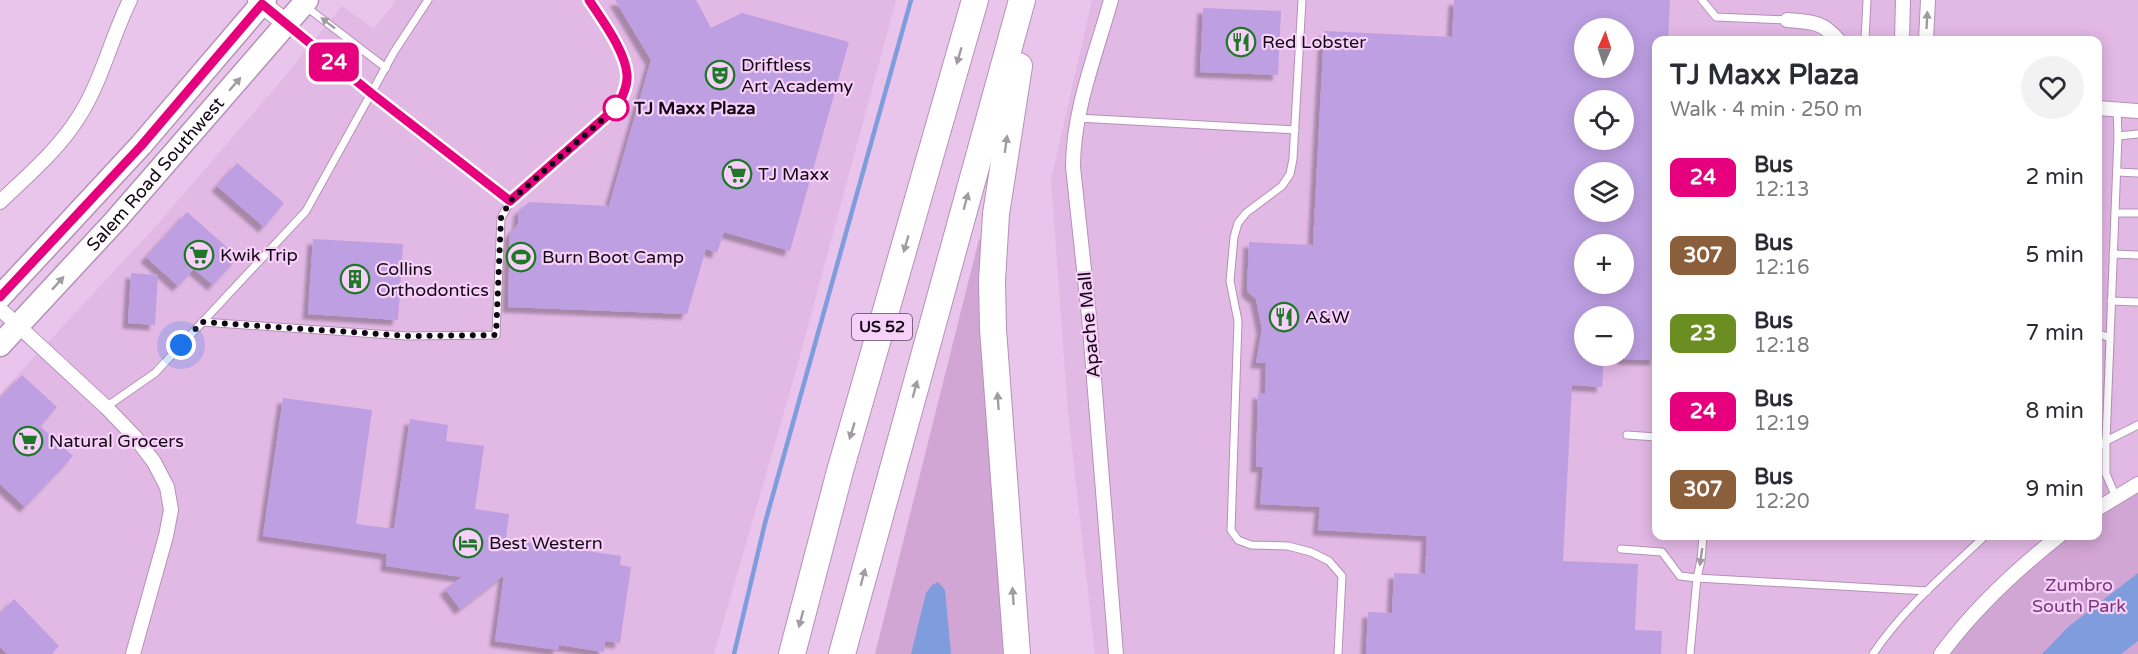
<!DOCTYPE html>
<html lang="en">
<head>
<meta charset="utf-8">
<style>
	:root { --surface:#fff; --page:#f2f2f3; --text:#2b2b33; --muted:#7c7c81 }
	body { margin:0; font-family:"Varela Round",sans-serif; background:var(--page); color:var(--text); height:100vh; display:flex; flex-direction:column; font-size:22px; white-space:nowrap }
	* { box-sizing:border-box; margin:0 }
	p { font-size:20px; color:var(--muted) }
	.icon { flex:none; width:33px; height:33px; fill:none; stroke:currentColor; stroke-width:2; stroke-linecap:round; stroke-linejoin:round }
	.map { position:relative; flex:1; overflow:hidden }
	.sheet { position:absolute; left:1652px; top:36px; width:450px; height:504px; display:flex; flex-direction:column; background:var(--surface); border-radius:12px; box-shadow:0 3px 15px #0003 }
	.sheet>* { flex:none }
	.badge { padding:0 12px; border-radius:9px; font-size:21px; line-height:39px }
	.needle { width:39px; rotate:3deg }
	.buttons { position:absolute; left:1574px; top:18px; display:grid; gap:12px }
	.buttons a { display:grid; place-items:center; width:60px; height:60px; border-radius:50%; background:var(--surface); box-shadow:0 3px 15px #0003; font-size:30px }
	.you { position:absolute; width:30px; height:30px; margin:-15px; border:4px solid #fff; border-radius:50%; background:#1a73e8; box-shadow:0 0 0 9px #1a73e833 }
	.map>.badge { position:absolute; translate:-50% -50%; box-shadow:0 0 0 3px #fff }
	.round { display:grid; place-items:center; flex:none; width:63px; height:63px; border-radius:32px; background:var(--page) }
	.summary { display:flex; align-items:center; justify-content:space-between; height:102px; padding:0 18px }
	h1 { font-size:28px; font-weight:700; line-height:45px }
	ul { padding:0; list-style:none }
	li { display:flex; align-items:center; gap:18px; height:78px; padding:0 18px }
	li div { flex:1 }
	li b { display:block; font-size:22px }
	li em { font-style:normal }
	li .badge { min-width:66px; font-weight:700; text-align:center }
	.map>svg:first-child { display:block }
	.built { fill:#e2b8e5; fill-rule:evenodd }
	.green { fill:#d2a6d4 }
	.water { fill:#7f9ddc }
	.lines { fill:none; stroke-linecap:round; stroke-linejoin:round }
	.stream { stroke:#7f9ddc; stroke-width:4.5 }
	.building { fill:#bd9fe2; fill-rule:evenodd; filter:url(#shadow) }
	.service-casing { stroke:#b591b7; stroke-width:9 }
	.minor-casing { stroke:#b591b7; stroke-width:16 }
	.tertiary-casing { stroke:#b591b7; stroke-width:20 }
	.primary-casing { stroke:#b591b7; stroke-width:25 }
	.motorway-casing { stroke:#b591b7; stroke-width:28 }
	.service { stroke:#fff; stroke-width:7 }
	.minor { stroke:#fff; stroke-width:14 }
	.tertiary { stroke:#fff; stroke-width:18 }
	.primary { stroke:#fff; stroke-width:22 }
	.motorway { stroke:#fff; stroke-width:26 }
	.oneway { fill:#a19ca1 }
	.line-casing { stroke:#fff; stroke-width:14 }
	.line { stroke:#e6007e; stroke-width:9 }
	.walk { stroke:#140715; stroke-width:6; stroke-dasharray:0 10.8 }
	.stop-dot { fill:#fff; stroke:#e6007e; stroke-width:3 }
	.labels { text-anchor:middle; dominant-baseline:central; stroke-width:4.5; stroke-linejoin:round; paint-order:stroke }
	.shield { fill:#f7d1f9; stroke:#584459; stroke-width:1.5 }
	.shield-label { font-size:16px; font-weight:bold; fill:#140715 }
	.poi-label { font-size:18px; fill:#140715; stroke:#f7d1f9; text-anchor:start }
	.stop-label { font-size:18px; font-weight:bold; fill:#140715; stroke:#f7d1f9; text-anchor:start }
	.street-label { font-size:18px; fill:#140715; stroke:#f7d1f9 }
	.park-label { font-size:18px; fill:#77377c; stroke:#f7d1f9 }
</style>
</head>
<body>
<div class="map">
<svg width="2138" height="654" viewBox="0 0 2138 654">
	<defs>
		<filter id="shadow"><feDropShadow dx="-5.5" dy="5.5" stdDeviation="1.5" flood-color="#0004"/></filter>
	</defs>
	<rect width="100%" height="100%" fill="#e9c4eb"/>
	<g class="built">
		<polygon points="396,0 896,0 795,374 714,654 0,654 0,394 156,226 287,74 342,6 374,29"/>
		<path d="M1092 0H2138V484L2097 509V40H1656V536H2060L1942 654H1095L1068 412 1051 180ZM1584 28H1623V68H1584ZM1584 100H1623V140H1584ZM1584 172H1623V212H1584ZM1584 244H1623V284H1584ZM1584 316H1623V356H1584Z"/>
	</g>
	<g class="green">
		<polygon points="979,239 986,242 1006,654 875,654"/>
		<polygon points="2138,484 2138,654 1942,654 2060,536 2097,536 2097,509"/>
	</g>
	<g class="water">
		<polygon points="2138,573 2138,641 2121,654 2042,654 2068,627"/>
		<polygon points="938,582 945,590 951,654 911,654 926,593 932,585"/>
	</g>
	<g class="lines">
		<polyline class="stream" points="734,654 765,523 911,0"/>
	</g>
	<g class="building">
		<polygon points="615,0 696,0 711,28 742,13 849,42 790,251 724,232 717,253 706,249 687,314 508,307 510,234 518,224 519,211 529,202 609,206 651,60"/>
		<path d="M1454 0H1670L1668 40H1656V360L1623 359V316H1584V356H1604L1602 387 1572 385 1563 561 1638 564 1635 630 1662 631 1661 654H1366L1368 612 1392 613 1394 573 1425 574 1427 536 1318 530 1320 507 1260 504 1263 467H1256L1258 393 1265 394 1266 363H1256L1262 329 1256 299 1247 291 1249 242 1313 245 1324 31 1452 37ZM1584 28H1623V68H1584ZM1584 100H1623V140H1584ZM1584 172H1623V212H1584ZM1584 244H1623V284H1584Z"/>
		<polygon points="1203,8 1281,11 1278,75 1200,72"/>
		<polygon points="237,163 284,203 264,227 217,186"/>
		<polygon points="187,212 238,257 213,285 194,269 178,286 146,257"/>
		<polygon points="313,239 403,244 398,320 308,314"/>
		<polygon points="131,273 158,275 155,325 128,323"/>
		<polygon points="22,375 57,407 40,426 73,456 25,507 0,484 0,398"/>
		<polygon points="283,398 372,410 356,524 394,529 410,419 448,425 446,441 484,446 475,509 509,514 506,539 621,556 620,565 631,567 620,643 605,641 604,652 559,645 558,650 495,641 504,575 460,609 445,589 462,577 386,566 387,554 263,536"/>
		<polygon points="14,599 59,646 51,654 7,654 0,647 0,613"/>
	</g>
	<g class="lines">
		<g class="service-casing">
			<g id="service">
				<polyline points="1302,0 1293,159 1290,174 1282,186 1246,213 1238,223 1234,237 1230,281 1238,321 1231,530 1238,540 1251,545 1288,546 1311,552 1329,561 1342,576 1338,654"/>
				<polyline points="1702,0 1716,17 1787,20"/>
				<polyline points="305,6 386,68"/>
				<polyline points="289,26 371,93 510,202"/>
				<polyline points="1865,40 1867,0"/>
				<polyline points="1078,118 1295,130"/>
				<polyline points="2118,136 2138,134"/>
				<polyline points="2117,172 2138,173"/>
				<polyline points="2115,213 2138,213"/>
				<polyline points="2113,254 2138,255"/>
				<polyline points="2111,301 2138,302"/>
				<path d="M202 322 407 336 496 335 501 218 510 202 618 106C622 97 628 86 627 75 626 51 601 21 589 0"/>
				<polyline points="2097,333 2110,338"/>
				<polyline points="106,407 155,373 306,211 394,52 428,0"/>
				<polyline points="1627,435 1656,437"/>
				<polyline points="2097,448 2106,441 2138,425"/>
				<polyline points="2116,497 2106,474 2106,441 2118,136 2117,110"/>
				<polyline points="1703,536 1701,560 1697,578 1927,591"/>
				<polyline points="1621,549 1662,552 1680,576 1697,578 1690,654"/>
				<path d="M1873 654C1903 609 1946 573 1985 536"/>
			</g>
		</g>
		<g class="minor-casing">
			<g id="minor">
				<path d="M1111 0C1096 54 1073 110 1073 167L1089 316 1116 654"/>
				<path d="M1787 20C1811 22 1822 21 1838 40"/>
				<polyline points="1902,40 1903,0"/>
				<polyline points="1926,40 1928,0"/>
				<polyline points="2097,108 2138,111"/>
				<path d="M0 202C27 176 58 150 78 118 102 81 111 38 130 0"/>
				<polyline points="0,309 106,407 135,437 154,462 167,487 171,510 166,536 133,654"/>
				<polyline points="2097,509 2138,484"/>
				<path d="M1941 654C1974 609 2016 570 2059 536"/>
			</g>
		</g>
		<g class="tertiary-casing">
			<polyline id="tertiary" points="257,0 287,24"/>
		</g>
		<g class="primary-casing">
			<g id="primary">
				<polyline points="0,297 141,145 265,0"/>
				<path id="s1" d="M0 345 115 221 307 0"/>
			</g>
		</g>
		<g class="motorway-casing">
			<g id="motorway">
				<polyline points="792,654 840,471 975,0"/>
				<polyline points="842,654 1022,0"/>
				<polyline points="1017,654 993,329 992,281 996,214 1019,66"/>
			</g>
		</g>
		<use href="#service" class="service"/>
		<use href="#minor" class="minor"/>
		<use href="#tertiary" class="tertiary"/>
		<use href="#primary" class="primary"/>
		<use href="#motorway" class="motorway"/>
	</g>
	<defs><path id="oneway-solid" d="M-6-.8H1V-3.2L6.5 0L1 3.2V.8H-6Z" transform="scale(1.5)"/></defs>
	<g class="oneway">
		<use href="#oneway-solid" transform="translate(1927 20) rotate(-87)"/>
		<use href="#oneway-solid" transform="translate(328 23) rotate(-142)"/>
		<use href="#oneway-solid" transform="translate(959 56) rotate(106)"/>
		<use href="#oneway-solid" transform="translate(235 84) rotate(-49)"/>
		<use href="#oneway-solid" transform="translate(1006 144) rotate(-82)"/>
		<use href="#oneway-solid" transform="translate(966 201) rotate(-75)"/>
		<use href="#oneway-solid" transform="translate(906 244) rotate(106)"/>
		<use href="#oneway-solid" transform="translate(58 283) rotate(-48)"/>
		<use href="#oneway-solid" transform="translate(915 389) rotate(-75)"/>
		<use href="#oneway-solid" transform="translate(998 401) rotate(-94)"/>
		<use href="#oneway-solid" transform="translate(852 431) rotate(107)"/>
		<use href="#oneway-solid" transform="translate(1701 557) rotate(98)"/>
		<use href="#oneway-solid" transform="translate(863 577) rotate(-75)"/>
		<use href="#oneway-solid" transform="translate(1013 596) rotate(-94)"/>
		<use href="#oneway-solid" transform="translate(801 619) rotate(105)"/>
	</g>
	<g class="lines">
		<g class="line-casing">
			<path id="line" d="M0 297 141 146 262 4 371 93 510 201 618 106C622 97 628 86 627 75 626 52 602 20 589 0"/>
		</g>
		<use href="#line" class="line"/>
		<polyline class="walk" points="181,345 202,322 408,336 496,335 501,218 510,201 618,106 616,108"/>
	</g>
	<defs>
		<g id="restaurant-ring" transform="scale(1.5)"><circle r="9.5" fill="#f7d1f9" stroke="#1e7827" stroke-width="1.5"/><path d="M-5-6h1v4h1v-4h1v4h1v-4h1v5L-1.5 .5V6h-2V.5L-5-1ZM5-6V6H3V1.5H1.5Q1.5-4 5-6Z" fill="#1e7827"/></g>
		<g id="theatre-ring" transform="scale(1.5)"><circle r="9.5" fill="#f7d1f9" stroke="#1e7827" stroke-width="1.5"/><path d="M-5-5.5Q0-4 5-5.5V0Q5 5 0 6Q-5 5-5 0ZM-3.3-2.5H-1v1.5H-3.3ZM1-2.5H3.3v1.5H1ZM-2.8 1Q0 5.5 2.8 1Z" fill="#1e7827"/></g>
		<g id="supermarket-ring" transform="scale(1.5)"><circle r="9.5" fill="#f7d1f9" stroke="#1e7827" stroke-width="1.5"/><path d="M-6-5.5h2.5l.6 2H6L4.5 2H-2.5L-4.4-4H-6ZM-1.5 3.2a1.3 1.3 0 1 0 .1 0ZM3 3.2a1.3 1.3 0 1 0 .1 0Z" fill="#1e7827"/></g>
		<g id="stadium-ring" transform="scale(1.5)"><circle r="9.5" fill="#f7d1f9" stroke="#1e7827" stroke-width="1.5"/><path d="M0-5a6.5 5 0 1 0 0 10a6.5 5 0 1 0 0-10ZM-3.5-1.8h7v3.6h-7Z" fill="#1e7827"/></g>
		<g id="building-ring" transform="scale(1.5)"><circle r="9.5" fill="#f7d1f9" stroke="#1e7827" stroke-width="1.5"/><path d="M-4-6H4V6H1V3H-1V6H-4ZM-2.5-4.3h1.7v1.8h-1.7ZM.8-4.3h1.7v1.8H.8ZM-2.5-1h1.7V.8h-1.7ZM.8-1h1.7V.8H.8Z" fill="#1e7827"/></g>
		<g id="hotel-ring" transform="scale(1.5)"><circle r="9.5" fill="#f7d1f9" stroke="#1e7827" stroke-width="1.5"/><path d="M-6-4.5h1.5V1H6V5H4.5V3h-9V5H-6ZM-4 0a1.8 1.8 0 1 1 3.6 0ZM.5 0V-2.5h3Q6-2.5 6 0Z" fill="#1e7827"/></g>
	</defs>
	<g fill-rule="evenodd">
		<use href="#restaurant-ring" x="1241" y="42"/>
		<use href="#theatre-ring" x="720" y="75"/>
		<use href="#supermarket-ring" x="737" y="174"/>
		<use href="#supermarket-ring" x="199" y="255"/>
		<use href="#stadium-ring" x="521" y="257"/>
		<use href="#building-ring" x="355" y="279"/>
		<use href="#restaurant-ring" x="1284" y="317"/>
		<use href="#supermarket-ring" x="28" y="441"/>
		<use href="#hotel-ring" x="468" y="543"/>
	</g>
	<circle class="stop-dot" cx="616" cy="108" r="12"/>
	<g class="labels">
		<rect class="shield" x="852" y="314" width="60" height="26" rx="4.5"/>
		<g class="shield-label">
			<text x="882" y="327">US 52</text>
		</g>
		<g class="poi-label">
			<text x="1262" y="42">Red Lobster</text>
			<text x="741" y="65">Driftless<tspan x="741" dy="21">Art Academy</tspan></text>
			<text x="758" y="174">TJ Maxx</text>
			<text x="220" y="255">Kwik Trip</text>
			<text x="542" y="257">Burn Boot Camp</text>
			<text x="376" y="269">Collins<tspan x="376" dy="21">Orthodontics</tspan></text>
			<text x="1305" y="317">A&amp;W</text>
			<text x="49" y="441">Natural Grocers</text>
			<text x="489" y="543">Best Western</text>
		</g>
		<g class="stop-label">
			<text x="634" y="108">TJ Maxx Plaza</text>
		</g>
		<g class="street-label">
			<text stroke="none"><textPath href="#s1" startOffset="231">Salem Road Southwest</textPath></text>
			<text transform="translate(1089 325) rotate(-95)">Apache Mall</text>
		</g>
		<g class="park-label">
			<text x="2079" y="585">Zumbro<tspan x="2079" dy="21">South Park</tspan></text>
		</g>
	</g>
</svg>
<div class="buttons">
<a><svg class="needle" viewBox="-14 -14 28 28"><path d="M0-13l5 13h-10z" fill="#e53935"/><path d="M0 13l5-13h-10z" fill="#7c7c81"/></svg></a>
<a><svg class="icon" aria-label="locate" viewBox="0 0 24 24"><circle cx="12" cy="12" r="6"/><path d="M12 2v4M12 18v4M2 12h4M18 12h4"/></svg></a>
<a><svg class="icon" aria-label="layers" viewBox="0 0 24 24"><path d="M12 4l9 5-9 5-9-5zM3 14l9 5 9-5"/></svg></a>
<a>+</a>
<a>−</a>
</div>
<div class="you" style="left:181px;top:345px"></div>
<b class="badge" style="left:334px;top:62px;background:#e6007e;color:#fff">24</b>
<section class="sheet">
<div class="summary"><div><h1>TJ Maxx Plaza</h1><p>Walk · 4 min · 250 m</p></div><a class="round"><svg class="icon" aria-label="heart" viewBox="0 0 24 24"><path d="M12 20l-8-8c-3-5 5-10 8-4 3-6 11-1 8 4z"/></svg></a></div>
<ul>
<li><span class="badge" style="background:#e6007e;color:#fff">24</span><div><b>Bus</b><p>12:13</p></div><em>2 min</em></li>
<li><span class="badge" style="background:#8b5e3c;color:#fff">307</span><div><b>Bus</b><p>12:16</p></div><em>5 min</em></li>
<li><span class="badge" style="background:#6b8e23;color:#fff">23</span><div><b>Bus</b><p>12:18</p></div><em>7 min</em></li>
<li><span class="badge" style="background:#e6007e;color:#fff">24</span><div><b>Bus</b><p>12:19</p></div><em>8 min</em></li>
<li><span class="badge" style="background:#8b5e3c;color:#fff">307</span><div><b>Bus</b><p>12:20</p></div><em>9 min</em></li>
</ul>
</section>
</div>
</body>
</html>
